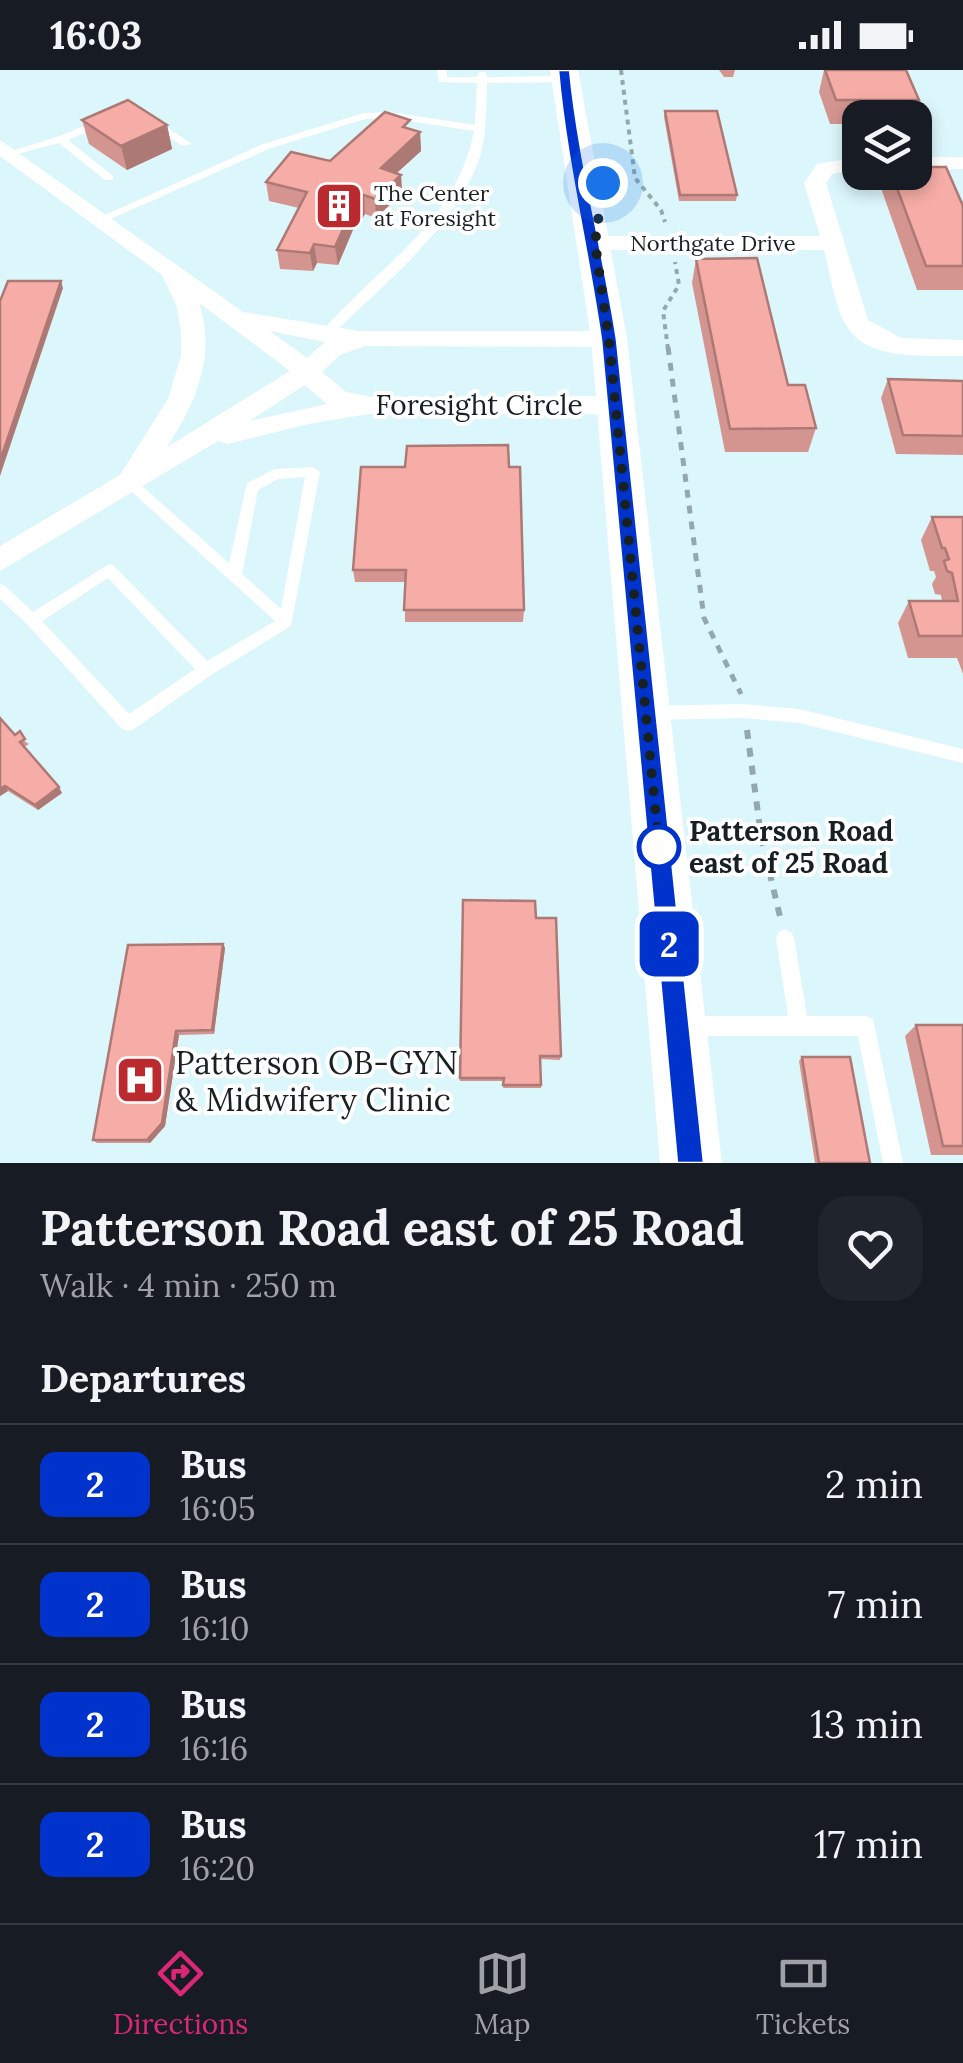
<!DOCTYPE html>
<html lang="en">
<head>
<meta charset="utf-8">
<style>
	:root { --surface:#171b24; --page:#20242c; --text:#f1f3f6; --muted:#9ea1a6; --line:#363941; --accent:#db2777 }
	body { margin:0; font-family:Lora,serif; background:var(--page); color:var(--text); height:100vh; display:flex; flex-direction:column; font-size:38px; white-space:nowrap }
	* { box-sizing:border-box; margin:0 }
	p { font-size:32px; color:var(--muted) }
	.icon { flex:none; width:55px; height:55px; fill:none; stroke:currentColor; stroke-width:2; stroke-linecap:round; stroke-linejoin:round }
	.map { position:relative; height:1093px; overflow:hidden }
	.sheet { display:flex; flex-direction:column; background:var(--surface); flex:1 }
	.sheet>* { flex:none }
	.badge { padding:0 20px; border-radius:15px; font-size:35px; line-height:65px }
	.fabs { position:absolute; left:842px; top:30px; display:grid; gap:20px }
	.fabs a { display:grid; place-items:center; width:90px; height:90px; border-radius:20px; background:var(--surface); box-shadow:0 5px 15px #0003; font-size:50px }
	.you { position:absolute; width:50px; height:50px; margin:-25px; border:8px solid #fff; border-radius:50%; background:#1a73e8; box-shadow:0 0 0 15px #1a73e833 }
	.map>.badge { position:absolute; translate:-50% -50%; box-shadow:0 0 0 5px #fff }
	h2 { padding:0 40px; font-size:38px; line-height:90px }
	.round { display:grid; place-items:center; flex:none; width:105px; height:105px; border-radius:30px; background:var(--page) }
	.overview { display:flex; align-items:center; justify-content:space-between; height:170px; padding:0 40px }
	h1 { font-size:48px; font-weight:700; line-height:75px }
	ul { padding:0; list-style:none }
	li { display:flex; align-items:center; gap:30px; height:120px; padding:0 40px; border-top:2px solid var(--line) }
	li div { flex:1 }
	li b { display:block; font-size:38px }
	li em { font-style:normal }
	li .badge { min-width:110px; font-weight:700; text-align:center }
	.status { display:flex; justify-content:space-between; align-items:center; height:70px; padding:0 50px; background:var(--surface); direction:ltr }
	.status svg { height:28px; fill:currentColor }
	.menu { display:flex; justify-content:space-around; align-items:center; height:140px; border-top:2px solid var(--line); background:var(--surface); font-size:28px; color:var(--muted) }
	.menu a { display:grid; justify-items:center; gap:5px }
	.menu .current { color:var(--accent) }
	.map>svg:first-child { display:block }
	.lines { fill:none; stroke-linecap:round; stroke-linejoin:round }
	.path-far2 { stroke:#93a8ac; stroke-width:4; stroke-dasharray:5 5; stroke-linecap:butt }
	.path-far1 { stroke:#93a8ac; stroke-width:5; stroke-dasharray:8 8; stroke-linecap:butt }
	.path { stroke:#93a8ac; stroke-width:6; stroke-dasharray:9 9; stroke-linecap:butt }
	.service { fill:#fff; fill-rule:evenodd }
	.minor { fill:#fff; fill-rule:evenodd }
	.primary { fill:#fff; fill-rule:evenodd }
	.wall { fill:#d49590 }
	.shaded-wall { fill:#ad7975 }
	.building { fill:#f7ada7; stroke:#ad7975; stroke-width:2.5 }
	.line { fill:#03c; stroke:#fff; stroke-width:2.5 }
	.walk { stroke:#172123; stroke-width:10; stroke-dasharray:0 18 }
	.stop-dot { fill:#fff; stroke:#03c; stroke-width:5 }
	.labels { text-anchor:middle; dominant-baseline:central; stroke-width:8; stroke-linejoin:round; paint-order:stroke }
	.far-poi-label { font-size:22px; fill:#172123; stroke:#fff; text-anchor:start }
	.far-street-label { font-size:22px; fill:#172123; stroke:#fff }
	.street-label { font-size:28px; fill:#172123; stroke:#fff }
	.stop-label { font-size:28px; font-weight:bold; fill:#172123; stroke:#fff; text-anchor:start }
	.near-poi-label { font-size:32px; fill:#172123; stroke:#fff; text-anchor:start }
</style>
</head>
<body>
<div class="status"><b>16:03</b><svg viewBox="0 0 49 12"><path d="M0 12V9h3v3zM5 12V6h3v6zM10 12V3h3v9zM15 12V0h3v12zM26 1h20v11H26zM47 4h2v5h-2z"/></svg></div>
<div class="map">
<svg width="963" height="1093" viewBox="0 0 963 1093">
	<rect width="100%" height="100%" fill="#dcf7fc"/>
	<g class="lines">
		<g class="path-far2">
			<polyline points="621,0 635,108 661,140 665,152"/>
			<polyline points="668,279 663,241 679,215 675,192"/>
		</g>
		<polyline class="path-far1" points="668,277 704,548 741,624"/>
		<polyline class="path" points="747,660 761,766 781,851"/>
		<g class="service">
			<path d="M437 0H447V7H477L479 2H485L487 7 565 6 570 9 565 12 487 13C486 38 487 66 479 90 452 162 382 215 329 268L325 269 319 265C376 197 456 155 474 61L390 48 365 49 271 78 106 151H98L96 149 263 74 364 43 390 42 475 55 477 13 439 12Z"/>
			<polygon points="101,49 106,52 105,54 68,70 113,106 113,110 105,110 59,73 10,86 5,83 57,67"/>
			<polygon points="149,51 157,51 192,74 183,76 149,55"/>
			<path d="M313 397 320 402 291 556 211 605 134 659 128 661 122 659 27 554 0 529V514L5 516 33 542 109 494 114 496 207 591 275 551 122 413 129 408 134 409 229 493 247 413 275 399ZM305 407 281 539 242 504 258 420 278 409ZM108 508 195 599 129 644 42 551Z"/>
			<polygon points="744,634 799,639 963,679 963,693 799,653 744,648 649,650 643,648 641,643 643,638 649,636"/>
			<polygon points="785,859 791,862 794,868 807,946 866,946 873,949 903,1093 883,1093 858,966 690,966 683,963 680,956 683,949 690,946 788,946 776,868 779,862"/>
		</g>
		<g class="minor">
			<path d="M0 70 243 242 359 261H609L621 269 609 277 365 276 340 285 322 302 346 322 377 328 615 326 624 329 628 335 624 341 615 344H369L313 353 228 374 218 371 0 501V476L120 405 168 329 181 286V263L177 237 162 205 0 86ZM199 233 290 301 167 377C195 334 217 285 199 233ZM270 261 325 272 307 288ZM305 315 327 334 249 351Z"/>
			<path d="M860 87V99L832 104 826 113 868 250 901 268 963 270V286C928 285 866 292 846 255 834 234 830 203 824 180H595L584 173 595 166H820L804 113 817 94Z"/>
			<rect x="915" y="87" width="48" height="12"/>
		</g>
		<polygon class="primary" points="550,0 578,0 627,269 722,1093 660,1093 591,269"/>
	</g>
	<g class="wall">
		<polygon points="719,0 735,0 733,7 724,7"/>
		<polygon points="824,0 919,30 913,48 860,48 860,54 830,54 819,22"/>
		<polygon points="665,41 737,125 736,131 679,131 664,47"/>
		<polygon points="82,50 167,55 172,79 127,100 89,74"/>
		<polygon points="410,59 420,62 421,81 397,103 401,105 402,123 376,148 365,144 362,149 358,148 338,195 317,193 313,201 280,199 277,180 299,138 269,131 266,112 330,91"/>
		<polygon points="888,102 915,102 962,133 963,130 963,220 917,220 882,121"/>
		<polygon points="696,189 788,315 816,358 808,382 725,382 692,213"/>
		<polygon points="888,309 963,311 963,385 896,384 881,328"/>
		<polygon points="405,397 509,397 524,540 523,552 405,552 405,512 355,512 353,500"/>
		<polygon points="932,447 963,447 963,604 957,588 908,588 898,553 909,531 942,531 941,525 935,524 932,514 936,507 934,501 930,501 921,470"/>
		<polygon points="0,648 15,665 29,674 24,677 62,723 38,740 8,721 0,726"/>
		<polygon points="463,830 536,848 561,986 560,990 541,989 541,1018 503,1018 504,1011 460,1011"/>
		<polygon points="223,874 225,878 214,964 179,965 165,1056 150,1073 97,1073 93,1070"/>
		<polygon points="916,955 963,955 963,1085 931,1085 905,966"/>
		<polygon points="802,987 870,1093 815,1093 799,991"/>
	</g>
	<g class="shaded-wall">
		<polygon points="167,55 172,79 127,100 121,76"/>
		<polygon points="420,62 421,81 382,116 381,98"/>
		<polygon points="401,105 402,123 376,148 375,129"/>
		<polygon points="364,125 365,144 362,149 361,131"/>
		<polygon points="356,130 358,148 338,195 335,177"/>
		<polygon points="314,174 317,193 313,201 310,183"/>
		<polygon points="61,211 63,218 0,406 0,391"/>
		<polygon points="5,716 8,721 0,726 0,719"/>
		<polygon points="59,717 62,723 38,740 35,735"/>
		<polygon points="223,874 225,878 214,964 212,960"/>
		<polygon points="176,961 179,965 165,1056 150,1073 147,1070"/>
	</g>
	<g class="building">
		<polygon points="825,0 906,0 919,30 836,30"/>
		<polygon points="128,30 167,55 121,76 82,50"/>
		<polygon points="665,41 717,41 737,125 680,125"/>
		<polygon points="385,42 410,50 403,57 420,62 381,98 401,105 375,129 364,125 361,131 356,130 335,177 314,174 310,183 277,180 307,122 266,112 291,82 330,91"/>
		<polygon points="915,97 946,97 963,136 963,196 926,196 891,102 915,102"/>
		<polygon points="757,188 788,315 805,315 816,358 730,359 696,189"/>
		<polygon points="8,211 61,211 0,391 0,231"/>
		<polygon points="888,309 963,311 963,366 903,365"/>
		<polygon points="508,375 509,397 520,397 524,540 404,540 406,500 353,500 361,397 405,397 407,376"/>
		<polygon points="932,447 963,447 963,566 919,566 909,531 958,531 952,503 947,501 944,491 949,489 945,478 942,478"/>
		<polygon points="0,648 15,665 20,661 25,669 20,672 59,717 35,735 5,716 0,719"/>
		<polygon points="463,830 535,831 536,848 556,848 561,986 540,986 541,1015 503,1015 504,1008 460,1008"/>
		<polygon points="223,874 212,960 176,961 162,1053 147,1070 93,1070 128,875"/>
		<polygon points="916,955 963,955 963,1076 943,1076"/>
		<polygon points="802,987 850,987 870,1093 819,1093"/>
	</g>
	<path class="line" d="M558 0H570C579 91 603 179 617 270L704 1093H677L601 270C588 179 566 91 558 0Z"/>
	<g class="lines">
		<polyline class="walk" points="603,113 595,173 609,270 659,777"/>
	</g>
	<defs>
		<g id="building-square" transform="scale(2.5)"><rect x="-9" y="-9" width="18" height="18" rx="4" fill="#ba2a2f" stroke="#fff"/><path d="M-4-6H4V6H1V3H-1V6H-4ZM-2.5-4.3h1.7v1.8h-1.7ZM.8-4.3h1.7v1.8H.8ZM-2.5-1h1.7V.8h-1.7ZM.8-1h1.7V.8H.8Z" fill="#fff"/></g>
		<g id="hospital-square" transform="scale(2.5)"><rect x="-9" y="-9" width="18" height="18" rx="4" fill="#ba2a2f" stroke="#fff"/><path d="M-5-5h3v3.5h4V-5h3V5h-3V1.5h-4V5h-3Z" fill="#fff"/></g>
	</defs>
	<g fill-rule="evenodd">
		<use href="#building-square" x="339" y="136"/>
		<use href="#hospital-square" x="140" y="1010"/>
	</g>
	<circle class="stop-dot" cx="659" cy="777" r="20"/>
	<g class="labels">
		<g class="far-poi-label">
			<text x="374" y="123">The Center<tspan x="374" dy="25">at Foresight</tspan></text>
		</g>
		<g class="far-street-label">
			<text x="713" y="173">Northgate Drive</text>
		</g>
		<g class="street-label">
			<text x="479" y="335">Foresight Circle</text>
		</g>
		<g class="stop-label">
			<text x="689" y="761">Patterson Road<tspan x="689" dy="32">east of 25 Road</tspan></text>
		</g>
		<g class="near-poi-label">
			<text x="175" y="992">Patterson OB-GYN<tspan x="175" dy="37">&amp; Midwifery Clinic</tspan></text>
		</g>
	</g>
</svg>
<div class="fabs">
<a><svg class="icon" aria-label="layers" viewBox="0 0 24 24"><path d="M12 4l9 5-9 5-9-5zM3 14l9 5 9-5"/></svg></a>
</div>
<div class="you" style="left:603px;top:113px"></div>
<b class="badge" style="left:669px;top:874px;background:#03c;color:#fff">2</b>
</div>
<section class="sheet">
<div class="overview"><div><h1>Patterson Road east of 25 Road</h1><p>Walk · 4 min · 250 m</p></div><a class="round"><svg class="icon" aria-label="heart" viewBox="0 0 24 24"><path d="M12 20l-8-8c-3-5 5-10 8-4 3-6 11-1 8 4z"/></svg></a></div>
<h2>Departures</h2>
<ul>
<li><span class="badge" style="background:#03c;color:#fff">2</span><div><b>Bus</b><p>16:05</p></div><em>2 min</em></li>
<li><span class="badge" style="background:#03c;color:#fff">2</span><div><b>Bus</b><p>16:10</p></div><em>7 min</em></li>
<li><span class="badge" style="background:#03c;color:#fff">2</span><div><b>Bus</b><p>16:16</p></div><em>13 min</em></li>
<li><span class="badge" style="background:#03c;color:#fff">2</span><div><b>Bus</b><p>16:20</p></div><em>17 min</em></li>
</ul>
</section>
<nav class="menu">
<a class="current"><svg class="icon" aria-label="directions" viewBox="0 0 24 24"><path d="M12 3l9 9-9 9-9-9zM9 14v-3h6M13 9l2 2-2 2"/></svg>Directions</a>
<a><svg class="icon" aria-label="map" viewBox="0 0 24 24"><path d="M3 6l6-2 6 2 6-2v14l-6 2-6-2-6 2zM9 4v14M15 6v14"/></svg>Map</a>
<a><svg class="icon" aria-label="tickets" viewBox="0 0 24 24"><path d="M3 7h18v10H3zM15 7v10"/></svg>Tickets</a>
</nav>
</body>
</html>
